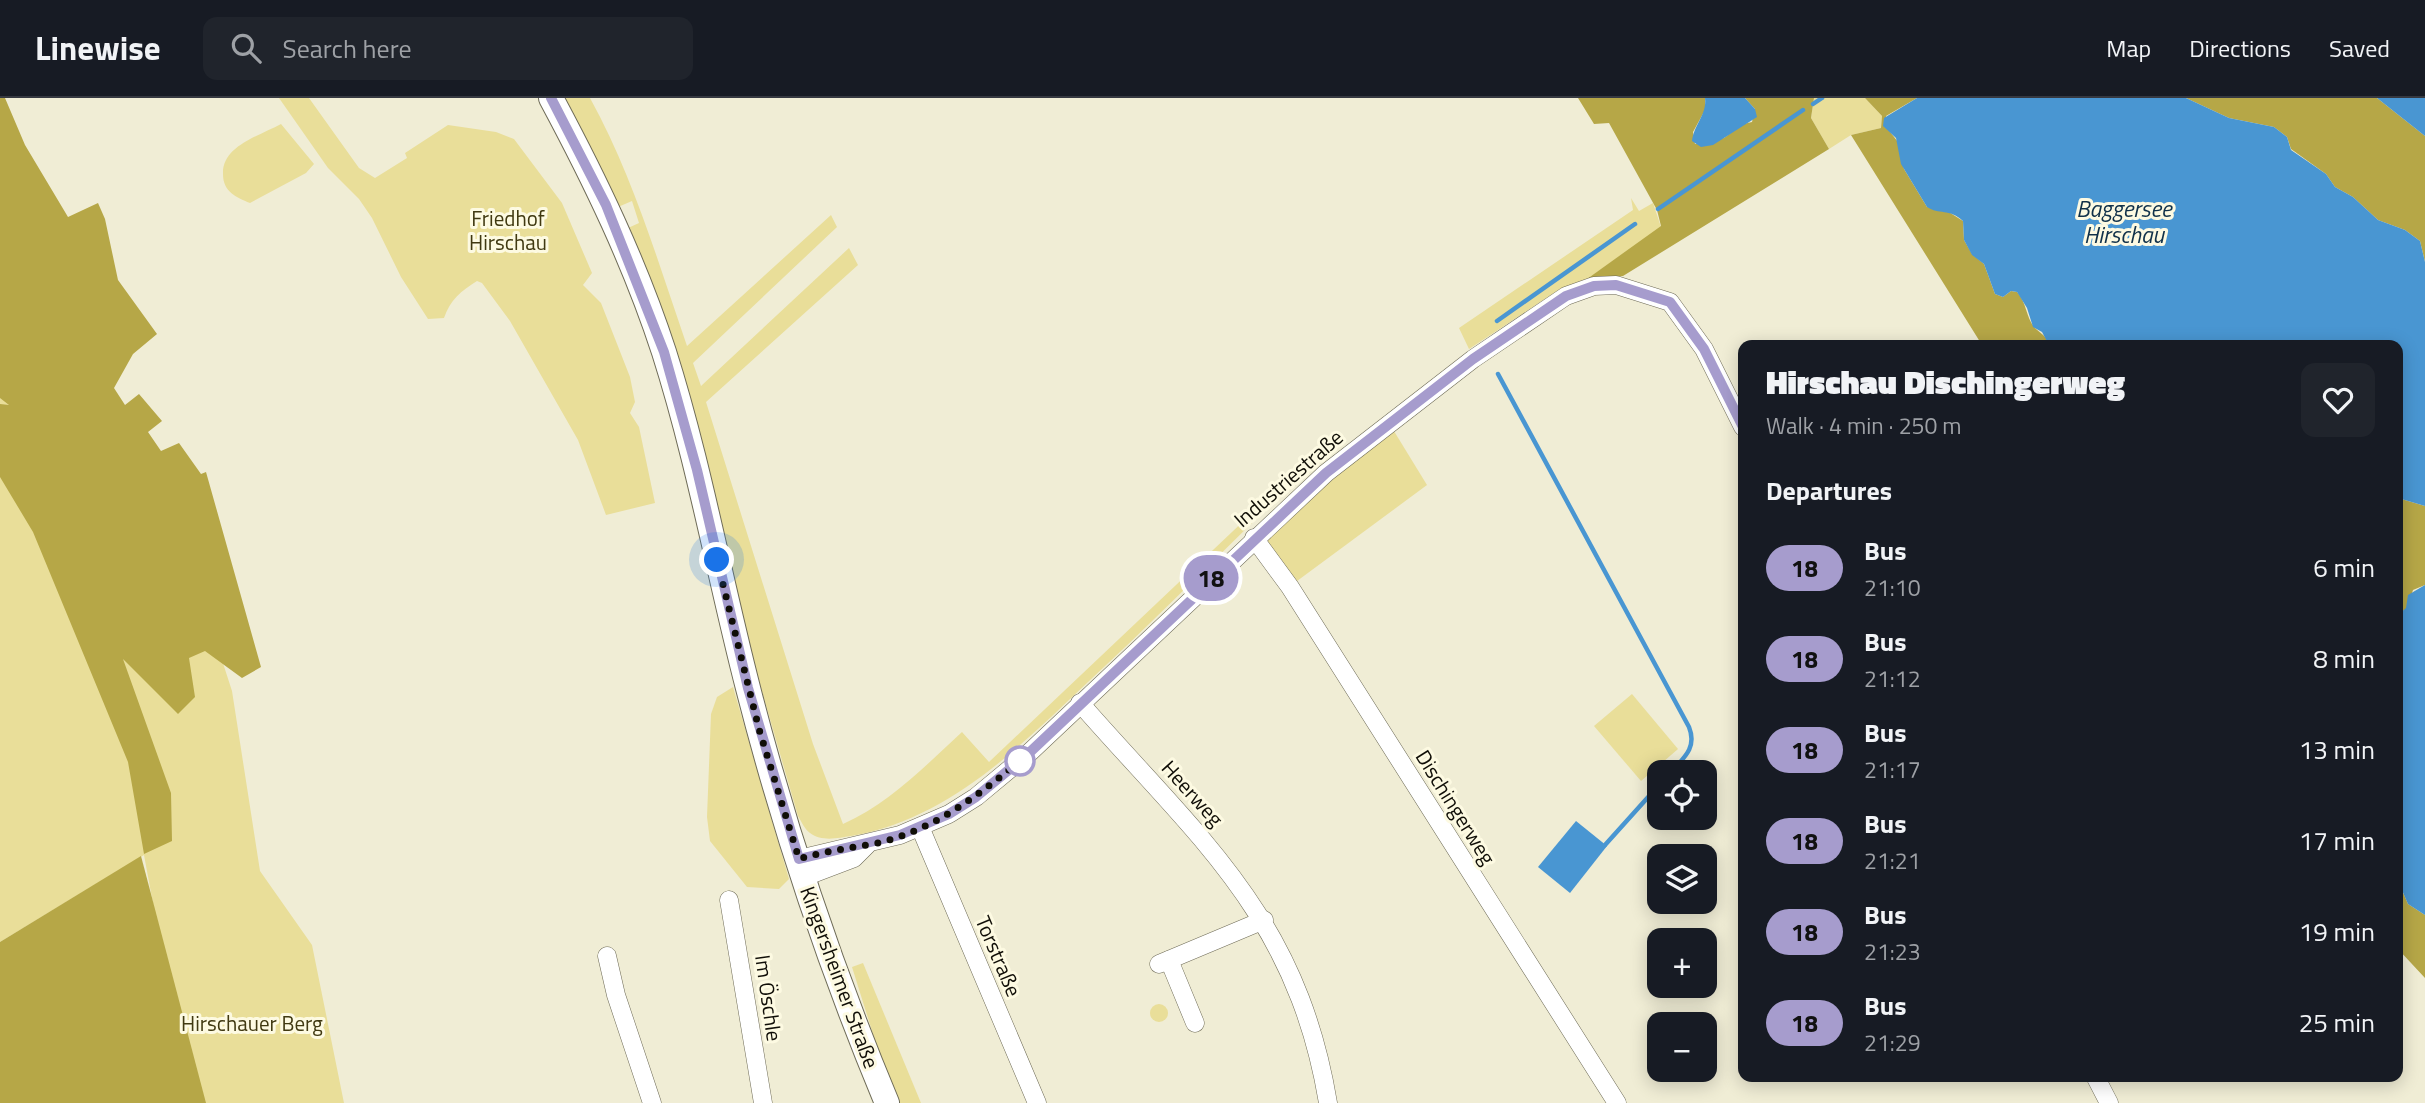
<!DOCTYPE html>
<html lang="en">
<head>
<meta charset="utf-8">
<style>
	:root { --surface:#171b24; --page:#20242c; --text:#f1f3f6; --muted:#9ea1a6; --line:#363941 }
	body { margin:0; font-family:"Titillium Web",sans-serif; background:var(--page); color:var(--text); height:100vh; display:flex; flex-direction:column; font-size:26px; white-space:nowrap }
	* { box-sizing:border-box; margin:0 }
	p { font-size:23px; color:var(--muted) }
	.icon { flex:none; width:38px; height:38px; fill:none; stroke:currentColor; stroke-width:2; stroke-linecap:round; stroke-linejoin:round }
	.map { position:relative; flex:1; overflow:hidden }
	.side { position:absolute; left:1738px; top:242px; width:665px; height:742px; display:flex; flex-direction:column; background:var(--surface); border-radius:14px; box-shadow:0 4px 18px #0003 }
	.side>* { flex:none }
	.badge { padding:0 14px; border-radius:23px; font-size:24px; line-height:46px }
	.buttons { position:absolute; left:1647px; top:662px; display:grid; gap:14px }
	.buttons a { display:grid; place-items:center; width:70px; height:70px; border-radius:14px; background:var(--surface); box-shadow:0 4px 18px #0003; font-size:35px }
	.you { position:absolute; width:35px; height:35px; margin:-18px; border:5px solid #fff; border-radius:50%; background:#1a73e8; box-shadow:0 0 0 10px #1a73e833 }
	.map>.badge { position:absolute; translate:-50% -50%; box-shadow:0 0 0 4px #fff }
	h2 { padding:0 28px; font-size:26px; line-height:63px }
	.round { display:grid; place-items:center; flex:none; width:74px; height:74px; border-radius:14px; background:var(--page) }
	.overview { display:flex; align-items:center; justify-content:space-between; height:119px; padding:0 28px }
	h1 { font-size:33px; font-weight:800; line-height:52px }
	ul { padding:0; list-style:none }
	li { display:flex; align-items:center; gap:21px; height:91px; padding:0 28px }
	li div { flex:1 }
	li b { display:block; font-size:26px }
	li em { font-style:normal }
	li .badge { min-width:77px; font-weight:700; text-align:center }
	header { display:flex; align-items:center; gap:42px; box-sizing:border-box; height:98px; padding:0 35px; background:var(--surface); border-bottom:2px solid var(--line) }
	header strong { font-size:33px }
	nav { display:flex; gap:38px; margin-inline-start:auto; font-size:24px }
	.search { width:490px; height:63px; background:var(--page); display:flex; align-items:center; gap:18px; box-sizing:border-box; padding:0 24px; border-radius:14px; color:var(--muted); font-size:26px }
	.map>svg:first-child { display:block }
	.green { fill:#e9de99 }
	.forest { fill:#b6a747 }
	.water { fill:#4996d2 }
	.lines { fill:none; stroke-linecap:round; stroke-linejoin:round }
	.stream { stroke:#4996d2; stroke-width:4.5 }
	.street-casing { stroke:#6e6b57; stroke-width:19 }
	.secondary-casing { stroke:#6e6b57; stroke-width:26 }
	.street { stroke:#fff; stroke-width:18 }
	.secondary { stroke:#fff; stroke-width:24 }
	.line-casing { stroke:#fff; stroke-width:16 }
	.line { stroke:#a69ccd; stroke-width:10 }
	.walk { stroke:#100e07; stroke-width:7; stroke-dasharray:0 12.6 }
	.stop-dot { fill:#fff; stroke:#a69ccd; stroke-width:3.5 }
	.labels { text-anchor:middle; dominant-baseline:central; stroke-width:6; stroke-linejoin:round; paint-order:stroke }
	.park-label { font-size:21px; fill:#403911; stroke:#fdfae2 }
	.street-label { font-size:21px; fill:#100e07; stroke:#fdfae2 }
	.water-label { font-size:23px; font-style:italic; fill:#10314a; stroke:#fdfae2 }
</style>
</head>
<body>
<header>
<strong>Linewise</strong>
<div class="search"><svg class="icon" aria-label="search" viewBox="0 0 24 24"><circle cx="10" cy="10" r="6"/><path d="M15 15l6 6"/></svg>Search here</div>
<nav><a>Map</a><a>Directions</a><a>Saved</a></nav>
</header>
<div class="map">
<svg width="2425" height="1005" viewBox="0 0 2425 1005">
	<rect width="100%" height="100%" fill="#f0edd5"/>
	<g class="green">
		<path d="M279 0H309L359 70 375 80 407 60 405 55 448 27 496 34 514 41 562 105 592 175 583 187 601 205 630 279 635 304 630 315 639 329 655 405 606 417 578 342 510 223 482 185 477 183C461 193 450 202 444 220L428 221 401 179 372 120 359 101 328 70Z"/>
		<path d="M565 0H590C633 78 658 164 687 248L831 117 837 129 693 265 701 288 849 150 858 167 706 304 813 646 843 726C890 705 925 668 962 634L989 664 1251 416 1255 422C1199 477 1144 532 1087 585 1018 650 949 721 851 738 838 740 822 744 810 735 805 732 801 723 798 718L628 130 639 125 632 103 618 109Z"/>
		<polygon points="1814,0 1865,0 1882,18 1881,30 1851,37 1829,51 1811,20"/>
		<path d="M281 26 314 66 306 75 250 105C236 99 223 94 223 76 222 48 259 38 281 26Z"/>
		<polygon points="1631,100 1639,113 1653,105 1661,129 1580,186 1557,193 1469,251 1459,230 1633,112"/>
		<polygon points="0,189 198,488 232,593 260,773 312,847 344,1005 190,1005 144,757 0,844"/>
		<polygon points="1389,325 1427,387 1293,486 1260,435"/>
		<polygon points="733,589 789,781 779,791 747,789 710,743 707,719 711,616 717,599"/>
		<polygon points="1632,596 1678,651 1641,683 1594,628"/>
		<polygon points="863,865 921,1005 899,1005 882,965 852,869"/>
		<circle cx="1159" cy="915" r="9"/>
	</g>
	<g class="forest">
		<polygon points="0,0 5,0 25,47 68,119 98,105 105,121 118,182 157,236 133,256 114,290 125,307 139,296 162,323 148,334 161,353 179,345 201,376 206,374 261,569 242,580 205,553 189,560 195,599 178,616 123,561 171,695 172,743 144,756 128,664 33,434 0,379 0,306 9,307 0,300"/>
		<polygon points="1578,0 1705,0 1705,12 1693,34 1695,46 1724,40 1743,26 1752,24 1755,11 1745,0 1814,0 1811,20 1829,51 1623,178 1599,180 1580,186 1661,128 1657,112 1609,25 1594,26"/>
		<path d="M1865 0H1917L1886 18 1887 30 1898 44 1904 71 1927 109 1944 111 1963 123 1964 142 1972 156 1984 166 1995 196 2003 199 2011 193 2017 194C2027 205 2026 220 2035 230 2041 236 2046 237 2049 247H1982L1851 37 1881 30 1882 18Z"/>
		<polygon points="2186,0 2377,0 2425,38 2425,164 2420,143 2405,132 2378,122 2353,99 2335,89 2326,76 2291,51 2287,39 2274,29 2229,20"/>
		<polygon points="2398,400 2425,408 2425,487 2413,492 2407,510 2398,517"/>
		<polygon points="141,758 206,1005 0,1005 0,844"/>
		<polygon points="2398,783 2408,806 2425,817 2425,880 2398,851"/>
	</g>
	<g class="water">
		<path d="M1705 0H1745L1755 11 1757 19 1713 47 1701 49 1692 43C1694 26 1707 17 1705 0Z"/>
		<path d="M1917 0H2186L2229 20 2274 29 2287 39 2291 52 2326 76 2335 89 2353 99 2378 122 2405 132 2420 143 2425 164V408L2398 400V247H2049L2042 234 2033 229 2027 210 2017 194 2011 193 2003 199 1995 196 1984 166 1972 157 1964 142 1963 123C1949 110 1939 117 1927 109L1901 66 1896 40 1883 28 1884 20Z"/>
		<polygon points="2377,0 2425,0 2425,38"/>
		<polygon points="2425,487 2425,817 2408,806 2398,783 2398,517 2406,510 2408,497"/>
		<polygon points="1576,723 1607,748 1570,795 1538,769"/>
	</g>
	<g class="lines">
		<g class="stream">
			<polyline points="1813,6 1822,0"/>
			<polyline points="1658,111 1803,12"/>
			<polyline points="1497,223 1635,126"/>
			<path d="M1498 276 1689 629C1697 649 1685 659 1671 674"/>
			<polyline points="1605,747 1659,687"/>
		</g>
		<g class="street-casing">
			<g id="street">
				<polyline points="1254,440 1290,489 1617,1005"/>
				<path d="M1080 605C1197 739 1297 817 1328 1005"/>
				<polyline points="920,729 1037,1005"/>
				<polyline points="799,761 900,737 949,716 976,699 1029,655 1326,375 1473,261 1566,198 1594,188 1616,187 1670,204 1704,251 1743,329"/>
				<polyline points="804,779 854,760 867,747"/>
				<polyline points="729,802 763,1005"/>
				<polyline points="607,858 616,897 652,1005"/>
				<polyline points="1169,862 1195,925"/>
				<polyline points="1159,866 1264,822"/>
				<polyline points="2095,978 2109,1005"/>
			</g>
		</g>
		<g class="secondary-casing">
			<path id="secondary" d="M551 0C595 82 635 165 664 254 699 364 719 478 748 590 784 731 831 871 887 1005"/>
		</g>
		<use href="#street" class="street"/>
		<use href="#secondary" class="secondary"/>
	</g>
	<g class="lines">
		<g class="line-casing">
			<polyline id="line" points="551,0 606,107 664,254 697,372 748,590 799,761 900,737 949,716 976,699 1029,655 1326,375 1473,261 1566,198 1594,188 1616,187 1670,204 1704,251 1743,329"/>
		</g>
		<use href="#line" class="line"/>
		<path class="walk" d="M717 462 759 631 799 761C822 754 843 751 867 747 927 737 975 700 1020 663"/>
	</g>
	<circle class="stop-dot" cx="1020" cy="663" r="14"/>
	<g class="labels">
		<g class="park-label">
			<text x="508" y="120">Friedhof<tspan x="508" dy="24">Hirschau</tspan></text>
			<text x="252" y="925">Hirschauer Berg</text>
		</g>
		<g class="street-label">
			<text transform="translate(1288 380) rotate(-41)">Industriestraße</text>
			<text transform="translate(1193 695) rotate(48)">Heerweg</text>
			<text transform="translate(1456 709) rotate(58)">Dischingerweg</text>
			<text transform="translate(999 858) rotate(67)">Torstraße</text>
			<text transform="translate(840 879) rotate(70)">Kingersheimer Straße</text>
			<text transform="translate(769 900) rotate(82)">Im Öschle</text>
		</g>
		<g class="water-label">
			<text x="2124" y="110">Baggersee<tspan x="2124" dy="26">Hirschau</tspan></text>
		</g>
	</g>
</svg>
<div class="buttons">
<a><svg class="icon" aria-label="locate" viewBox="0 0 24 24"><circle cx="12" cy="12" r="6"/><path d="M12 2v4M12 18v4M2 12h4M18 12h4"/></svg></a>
<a><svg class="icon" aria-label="layers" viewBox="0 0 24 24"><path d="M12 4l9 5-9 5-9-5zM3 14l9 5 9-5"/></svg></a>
<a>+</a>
<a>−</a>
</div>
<div class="you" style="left:717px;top:462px"></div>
<b class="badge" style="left:1211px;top:480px;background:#a69ccd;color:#111">18</b>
<section class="side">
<div class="overview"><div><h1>Hirschau Dischingerweg</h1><p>Walk · 4 min · 250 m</p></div><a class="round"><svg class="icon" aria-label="heart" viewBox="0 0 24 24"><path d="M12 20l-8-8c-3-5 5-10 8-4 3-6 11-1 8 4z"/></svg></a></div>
<h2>Departures</h2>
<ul>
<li><span class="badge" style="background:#a69ccd;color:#111">18</span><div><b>Bus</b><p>21:10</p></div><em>6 min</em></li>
<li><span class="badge" style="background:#a69ccd;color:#111">18</span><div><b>Bus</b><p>21:12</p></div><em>8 min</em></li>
<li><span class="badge" style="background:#a69ccd;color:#111">18</span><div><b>Bus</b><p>21:17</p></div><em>13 min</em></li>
<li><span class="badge" style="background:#a69ccd;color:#111">18</span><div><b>Bus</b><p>21:21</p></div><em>17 min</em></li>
<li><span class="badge" style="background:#a69ccd;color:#111">18</span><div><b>Bus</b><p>21:23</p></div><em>19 min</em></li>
<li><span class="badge" style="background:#a69ccd;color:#111">18</span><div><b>Bus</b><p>21:29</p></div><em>25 min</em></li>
</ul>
</section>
</div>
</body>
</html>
